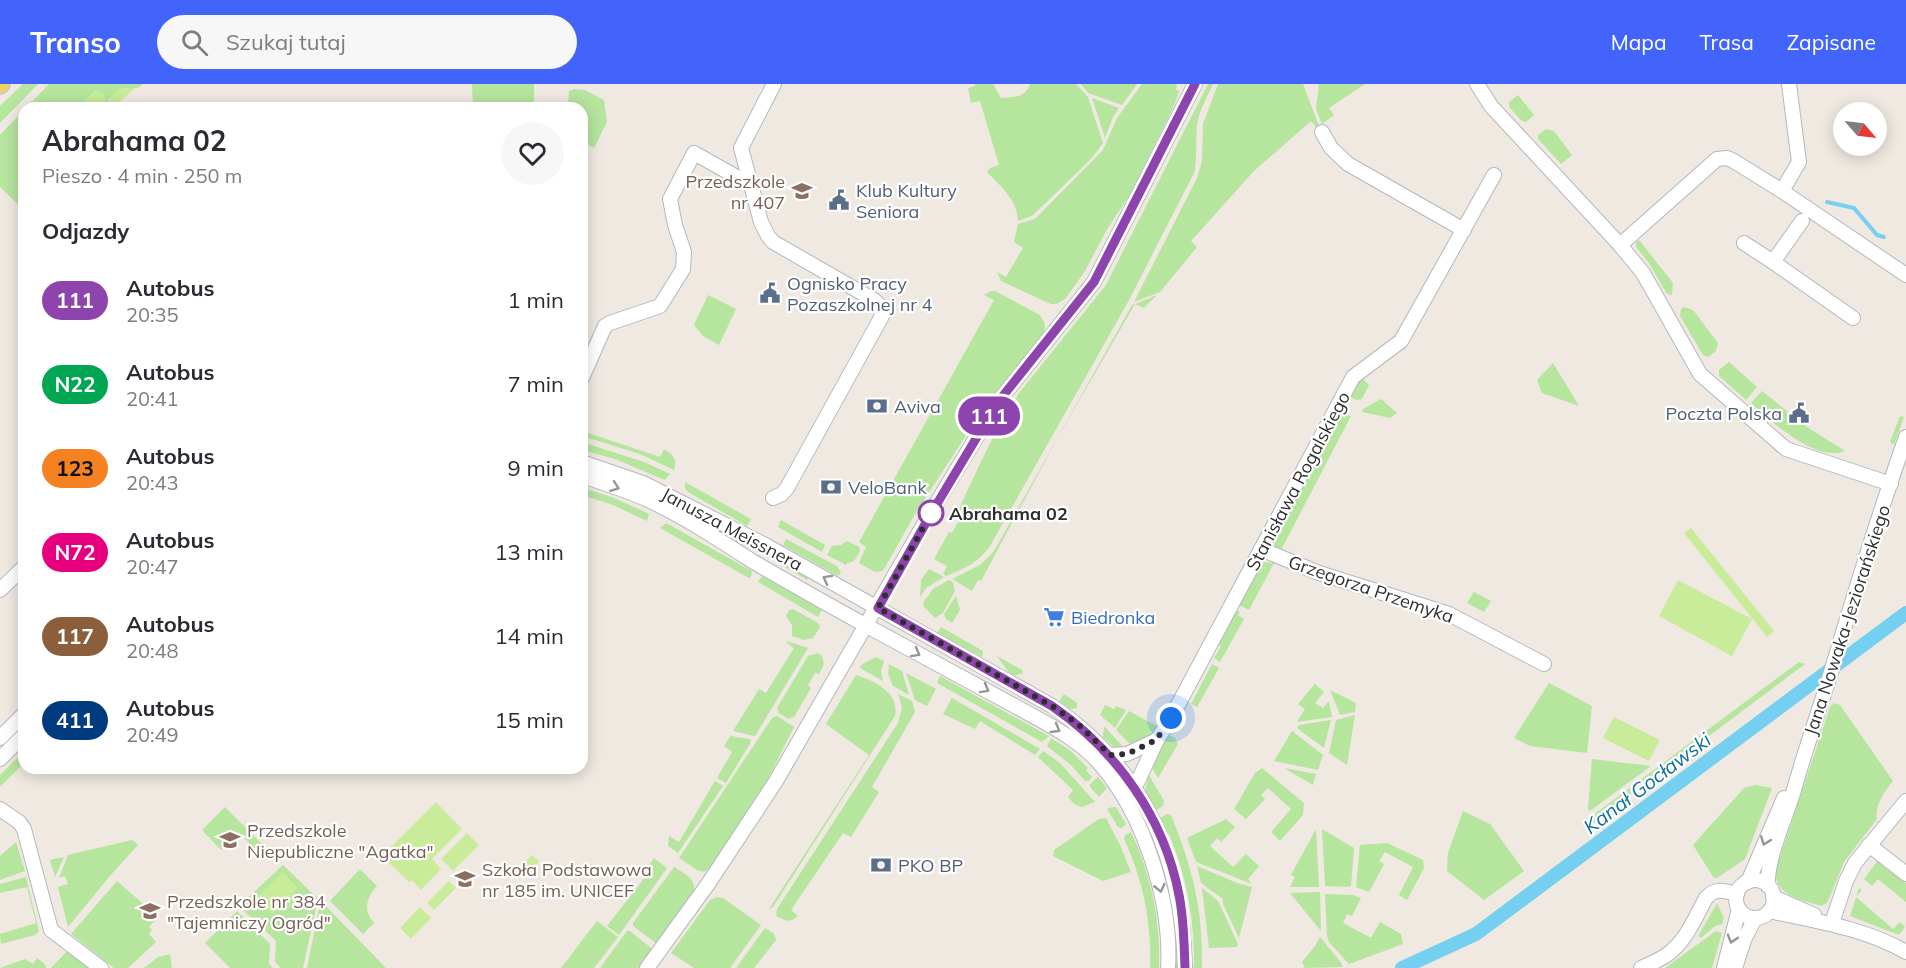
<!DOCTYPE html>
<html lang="pl">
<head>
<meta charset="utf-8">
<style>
	:root { --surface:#fff; --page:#f7f7f7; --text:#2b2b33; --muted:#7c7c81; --accent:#4264fb }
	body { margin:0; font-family:Mulish,sans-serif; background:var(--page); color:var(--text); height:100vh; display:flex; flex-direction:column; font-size:22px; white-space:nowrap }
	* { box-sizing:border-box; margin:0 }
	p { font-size:20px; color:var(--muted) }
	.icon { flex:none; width:33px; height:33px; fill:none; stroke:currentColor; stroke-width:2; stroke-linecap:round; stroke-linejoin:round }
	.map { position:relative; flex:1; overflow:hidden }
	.side { position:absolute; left:18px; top:18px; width:570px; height:672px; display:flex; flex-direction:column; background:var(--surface); border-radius:18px; box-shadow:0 3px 15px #0003 }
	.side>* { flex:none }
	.badge { padding:0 12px; border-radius:20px; font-size:21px; line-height:39px }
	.needle { width:39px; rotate:118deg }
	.tools { position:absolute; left:1833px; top:18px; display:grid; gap:12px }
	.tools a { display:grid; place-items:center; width:54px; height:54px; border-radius:50%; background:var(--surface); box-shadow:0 3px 15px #0003; font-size:30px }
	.you { position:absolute; width:30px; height:30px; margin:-15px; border:4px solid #fff; border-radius:50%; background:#1a73e8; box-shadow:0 0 0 9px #1a73e833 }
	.map>.badge { position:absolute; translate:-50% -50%; box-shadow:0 0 0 3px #fff }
	h2 { padding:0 24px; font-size:22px; line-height:54px }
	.round { display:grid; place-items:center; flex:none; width:63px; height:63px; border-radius:32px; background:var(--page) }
	.summary { display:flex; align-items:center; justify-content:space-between; height:102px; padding:0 24px }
	h1 { font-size:28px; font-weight:700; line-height:45px }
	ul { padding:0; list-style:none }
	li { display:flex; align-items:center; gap:18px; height:84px; padding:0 24px }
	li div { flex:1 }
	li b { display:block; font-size:22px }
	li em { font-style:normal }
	li .badge { min-width:66px; font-weight:700; text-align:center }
	header { display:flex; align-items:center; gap:36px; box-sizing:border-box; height:84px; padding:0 30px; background:var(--accent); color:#fff }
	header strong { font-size:28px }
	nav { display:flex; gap:33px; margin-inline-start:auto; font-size:21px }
	.search { width:420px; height:54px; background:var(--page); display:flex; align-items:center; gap:15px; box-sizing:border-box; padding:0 21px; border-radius:33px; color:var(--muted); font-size:22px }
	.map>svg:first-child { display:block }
	.green { fill:#b6e59e }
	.pitch { fill:#c9ec9a }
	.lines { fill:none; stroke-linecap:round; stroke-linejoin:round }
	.stream { stroke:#75cff0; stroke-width:4 }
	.canal { stroke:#75cff0; stroke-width:14 }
	.minor-casing { stroke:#b4b7c1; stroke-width:16 }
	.major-casing { stroke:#c9c9c9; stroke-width:20 }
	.minor { stroke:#fff; stroke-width:14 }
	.major { stroke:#f2d163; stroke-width:16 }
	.oneway { stroke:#969696 }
	.line-casing { stroke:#fff; stroke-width:14 }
	.line { stroke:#8e44ad; stroke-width:9 }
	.walk { stroke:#2e2e2e; stroke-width:6; stroke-dasharray:0 10.8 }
	.stop-dot { fill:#fff; stroke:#8e44ad; stroke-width:3 }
	.labels { text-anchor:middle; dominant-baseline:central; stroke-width:4.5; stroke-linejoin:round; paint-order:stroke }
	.education-label { font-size:18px; fill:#785e54; stroke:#fff; text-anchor:start }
	.service-label { font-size:18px; fill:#4e5e75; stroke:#fff; text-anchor:start }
	.street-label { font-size:18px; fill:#2e2e2e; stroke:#fff }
	.stop-label { font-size:18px; font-weight:bold; fill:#2e2e2e; stroke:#fff; text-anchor:start }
	.shop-label { font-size:18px; fill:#366cbe; stroke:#fff; text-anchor:start }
	.water-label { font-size:20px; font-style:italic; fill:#0d6fa3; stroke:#fff }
</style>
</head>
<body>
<header>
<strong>Transo</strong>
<div class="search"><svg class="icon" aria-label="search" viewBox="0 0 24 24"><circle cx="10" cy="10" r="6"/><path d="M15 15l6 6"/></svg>Szukaj tutaj</div>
<nav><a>Mapa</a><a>Trasa</a><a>Zapisane</a></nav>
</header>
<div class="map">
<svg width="1906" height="884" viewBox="0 0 1906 884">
	<rect width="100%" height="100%" fill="#efe9e1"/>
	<g class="green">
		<polygon points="23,0 38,0 0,39 0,22"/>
		<path d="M49 0H143L138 4 121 5 109 15 107 24H102C107 16 105 9 95 7L87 14 82 24H26Z"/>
		<polygon points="472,0 534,0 534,24 473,24"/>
		<path d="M975 0H993L1001 14C1014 13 1025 14 1030 0H1076L1088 13 1103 59 1091 75 1032 132 1018 137C1017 115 1001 103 987 88L990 84 999 81 980 17 971 19 968 4 975 2Z"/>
		<polygon points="1081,0 1137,0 1122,21 1088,9"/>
		<polygon points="1142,0 1177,0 1176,6 1179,7 1174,22 1131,109 1106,147 1085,187 1065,215 1056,220 1051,220 1001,197 997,188 1006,193 1023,164 1014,158 1018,140 1035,135 1103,66 1117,34"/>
		<path d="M1208 0H1213C1207 13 1199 27 1197 41 1195 57 1198 73 1194 89L1128 218 990 462C979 478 964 485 946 492L943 490 947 482 934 475 949 448 952 449 959 436 955 434C975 391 993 348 1019 309L1106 201Z"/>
		<polygon points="1218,0 1303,0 1319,42 1317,44 1311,37 1254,87 1191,157 1197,163 1160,208 1134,218 1197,94 1202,77 1203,40"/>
		<polygon points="1319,0 1365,0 1329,24 1334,31 1322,40 1316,25"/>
		<polygon points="574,5 585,6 604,16 607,38 594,64 582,58 582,24 568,24 569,7"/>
		<polygon points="1518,11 1534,31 1526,38 1522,37 1509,23 1509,18"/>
		<polygon points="1092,14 1119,24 1113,33 1105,54"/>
		<polygon points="24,26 24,116 20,120 24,126 0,103 0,51"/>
		<polygon points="1546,45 1554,47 1572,71 1561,80 1538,55 1538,51"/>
		<polygon points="1639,156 1673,199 1672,211 1667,210 1649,179 1636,163 1636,158"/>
		<polygon points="991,207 995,207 1040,231 1045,240 1044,251 989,316 915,430 883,487 875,488 859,479 866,463 859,458 994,216 984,211"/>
		<polygon points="708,211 736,225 719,261 703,252 694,241"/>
		<polygon points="1157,211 1144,224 1135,220 1057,355 981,497 978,496 972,507 952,495 980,481 994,467 1132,221 1135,220"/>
		<polygon points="1684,223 1693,226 1718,259 1716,267 1708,273 1703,271 1680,232 1681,225"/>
		<polygon points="1729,278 1757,303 1746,316 1719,292 1719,286"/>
		<polygon points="1553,279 1579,322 1542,309 1537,296"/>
		<polygon points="1361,293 1369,301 1362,315 1357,316 1350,313"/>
		<path d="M1762 307 1807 343 1845 367C1817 379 1770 337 1751 319Z"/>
		<polygon points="1381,315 1397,329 1390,334 1362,328 1363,325"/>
		<polygon points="1344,331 1351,332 1280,468 1274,461 1274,453 1337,336"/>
		<polygon points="1900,332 1904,333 1894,361 1890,358"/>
		<path d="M582 347 660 373 664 365C673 370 678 376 674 386L640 370 582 352Z"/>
		<polygon points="582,358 644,378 670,390 665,396 615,375 582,366"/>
		<path d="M582 382C662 407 735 452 809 493L807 496 761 469 582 388Z"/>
		<polygon points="685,398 751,435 747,442 688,408 685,404"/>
		<polygon points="582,404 612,413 649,430 647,437 613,421 582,411"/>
		<polygon points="781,436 825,461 822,468 778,443"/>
		<polygon points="666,439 752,487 751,493 749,494 660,444"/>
		<polygon points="786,455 837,482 841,489 838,492 783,461"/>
		<polygon points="847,457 859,463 860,467 854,477 847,479 846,481 827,471 832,462 841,461"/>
		<polygon points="1265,478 1274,479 1249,526 1239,521 1257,486"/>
		<polygon points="929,485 944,493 926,504 920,513 921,496"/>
		<polygon points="762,492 822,526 818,533 758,498"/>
		<polygon points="949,496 953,498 955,507 943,529 935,534 924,523 923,519 933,505"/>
		<polygon points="1474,508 1491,517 1484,528 1467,519"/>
		<polygon points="956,512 960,526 952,539 946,535 944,530"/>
		<polygon points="793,525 818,539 820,543 813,554 804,556 792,552 792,541 786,532 789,526"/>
		<polygon points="1236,526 1240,528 1238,531 1244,535 1220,578 1214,574 1221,562 1218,560"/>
		<polygon points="941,543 983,567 982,573 937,549"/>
		<polygon points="787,557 808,564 755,652 733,647 759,605 766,609 794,564 787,559"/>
		<polygon points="818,569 822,572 824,580 819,590 815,589 808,601 811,604 794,633 788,635 779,629 777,624 808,572"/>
		<polygon points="997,572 1022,586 1023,589 1014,592 1009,589"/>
		<polygon points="876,573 884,577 881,587 883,597 860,584 861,581"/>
		<polygon points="1799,578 1805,580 1589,742 1585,737"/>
		<polygon points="889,580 902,587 909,611 893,602 888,590"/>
		<polygon points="1212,580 1219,584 1197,623 1191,620"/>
		<polygon points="906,589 936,605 927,622 915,616"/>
		<path d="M856 591C875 597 900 609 895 632L773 823 769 825 869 671 826 640Z"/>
		<polygon points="940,592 1049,652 1042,658 937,599"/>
		<polygon points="1549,599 1592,622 1587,669 1530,662 1514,654"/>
		<polygon points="1315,600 1324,608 1315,619 1323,624 1329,617 1332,633 1297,638 1305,625 1298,620"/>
		<polygon points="1330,606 1356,619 1355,628 1340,631"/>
		<polygon points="898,610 912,617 915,628 872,703 879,708 851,753 843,749 791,826 798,832 792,836 787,837 776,832 777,825 898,639 902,623"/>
		<polygon points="1064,610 1077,619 1077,624 1070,625 1059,617"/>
		<polygon points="952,614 1040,665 1035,671 980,637 975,645 943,630"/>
		<path d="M1834 619 1840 621 1893 697C1885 707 1874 722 1877 735L1844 778 1829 815 1827 819 1821 822C1801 816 1777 813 1775 788L1830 623Z"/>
		<polygon points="1105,621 1114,625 1116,622 1126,626 1115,644 1100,631"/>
		<polygon points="1129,627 1155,641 1157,644 1150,651 1132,662 1116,646"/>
		<polygon points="1355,631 1347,681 1329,669 1336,636"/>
		<polygon points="777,632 794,643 765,701 710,784 704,788 697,786 679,774 772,634"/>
		<polygon points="1331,636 1324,664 1297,644 1299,641"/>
		<polygon points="1104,642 1126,666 1117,666 1103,653"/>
		<polygon points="1292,647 1323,671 1318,686 1274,677"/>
		<polygon points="731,651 735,653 750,655 751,658 726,699 717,694 732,668 724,662"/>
		<polygon points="1168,651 1175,654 1178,660 1158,694 1152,684"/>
		<polygon points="1051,654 1071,667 1088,684 1086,686 1092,693 1089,697 1085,697 1071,681 1047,662"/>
		<polygon points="24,667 24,679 0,703 0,691"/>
		<polygon points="1043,667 1060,679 1095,718 1082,723 1074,720 1068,713 1073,706 1038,673"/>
		<polygon points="1592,675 1651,682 1590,727 1588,725"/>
		<polygon points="1262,684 1304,719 1303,731 1280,757 1271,748 1291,725 1268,704 1261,711 1265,715 1246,735 1234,725 1255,689"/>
		<polygon points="1284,684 1316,690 1313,701"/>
		<polygon points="1149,691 1164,717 1163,722 1155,727 1145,706"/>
		<polygon points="1098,693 1107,704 1099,713 1090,703 1090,700"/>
		<polygon points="715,697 723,702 678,769 668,762 669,752 679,758"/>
		<polygon points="1755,701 1772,704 1745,775 1717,794 1714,794 1693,761 1744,704"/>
		<polygon points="225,723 271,769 265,775 239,749 221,766 202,746"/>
		<polygon points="1112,723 1116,723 1126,740 1122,744 1118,743 1107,725"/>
		<polygon points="1463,727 1490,740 1524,787 1484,816 1447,787 1448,769"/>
		<path d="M1167 730 1171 731C1193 786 1203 825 1202 884H1194C1195 837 1187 793 1169 750L1164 747 1158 735Z"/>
		<polygon points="1106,734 1120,761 1131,788 1103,797 1053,772 1054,766 1099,735"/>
		<polygon points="1226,735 1235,743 1221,758 1217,754 1210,762 1233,783 1246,770 1259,782 1248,795 1252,800 1196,778 1187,754"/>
		<polygon points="1149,739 1171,800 1180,884 1173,884 1143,742"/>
		<polygon points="1316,745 1319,803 1290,803 1295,793 1291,791"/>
		<polygon points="1322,745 1354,764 1351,802 1347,803 1325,802"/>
		<path d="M1131 748C1151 790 1161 838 1159 884H1150C1152 839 1143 796 1124 755L1125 751Z"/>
		<polygon points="132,756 138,761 109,793 68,843 58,803 68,800 65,792 59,794 68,771"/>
		<polygon points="16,758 25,787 0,796 0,772"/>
		<polygon points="1387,759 1423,776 1424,784 1407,816 1399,811 1413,783 1385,768 1379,777 1384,780 1369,808 1356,803 1360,761"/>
		<polygon points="64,773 55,793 50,776"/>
		<polygon points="654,774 667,784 619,851 607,842 653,783 649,781"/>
		<polygon points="1878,776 1906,799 1906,818 1878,795 1872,802 1864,795"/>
		<polygon points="283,781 318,815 303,884 281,884 275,878 276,857 241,824 241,820"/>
		<polygon points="1197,782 1237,799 1252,803 1239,854 1223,820 1223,815 1201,799"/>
		<path d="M674 783C683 789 695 793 694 806L657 860 633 842V839Z"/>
		<path d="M360 785 377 802C366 814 363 826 374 839L363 850 330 817Z"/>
		<polygon points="26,793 39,847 35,851 1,860 0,850 36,839 27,803 0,809 0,800"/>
		<polygon points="117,797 158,833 149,843 152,846 149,850 156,858 128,884 114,884 71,850"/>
		<polygon points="1202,804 1218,817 1238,860 1237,863 1209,864"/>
		<polygon points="1859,804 1862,806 1856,813 1893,845 1900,838 1905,843 1899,851 1850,832"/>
		<polygon points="1320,808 1321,847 1290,809"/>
		<polygon points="1325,810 1353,811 1361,814 1352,832 1347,830 1343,839 1371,854 1380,838 1401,850 1403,860 1349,880 1329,858 1327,852"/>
		<polygon points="717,813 723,814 761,841 730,884 694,884 671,869 710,816"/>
		<polygon points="323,819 386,884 307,884 319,825"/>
		<polygon points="1717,819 1724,834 1722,840 1715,842 1701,854 1698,852"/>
		<polygon points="237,827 270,860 269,880 273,884 230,884 205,859"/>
		<polygon points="597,837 618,853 594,884 561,884"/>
		<polygon points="765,844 774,850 776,856 754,884 736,884"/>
		<polygon points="627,847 630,847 651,864 650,869 638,884 600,884"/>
		<polygon points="1716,847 1722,849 1712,884 1665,884"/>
		<polygon points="1320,853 1342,880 1342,883 1305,884 1302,878 1315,862"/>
		<polygon points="69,865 92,884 51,884"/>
		<polygon points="170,870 172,884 144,884 158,873"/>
		<polygon points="37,874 45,880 46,884 0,884 25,875 33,880"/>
	</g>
	<g class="pitch">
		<polygon points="121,4 135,4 113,24 107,24 111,12"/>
		<polygon points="95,7 104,11 105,19 102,24 82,24 87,14"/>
		<polygon points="1691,444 1774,547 1767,553 1684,449"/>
		<polygon points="1678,496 1752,535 1732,572 1659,532"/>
		<polygon points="1614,633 1660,656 1649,677 1603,654"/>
		<polygon points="436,718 462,745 432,775 441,785 421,806 412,796 409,798 382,772"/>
		<polygon points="467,749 479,761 453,787 441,775"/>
		<polygon points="531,771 539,777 530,790 522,783"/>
		<polygon points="283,788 298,804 272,830 256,814"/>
		<polygon points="449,797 456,804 434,826 427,819"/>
		<polygon points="420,823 431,834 411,855 400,844"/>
	</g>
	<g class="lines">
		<polyline class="stream" points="1827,118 1854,124 1877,151 1884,153"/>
		<polyline class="canal" points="1402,884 1476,850 1906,529"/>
		<g class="minor-casing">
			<g id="minor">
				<polyline points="1477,0 1491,22 1620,161 1643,189 1700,290 1786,365 1891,400"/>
				<polyline points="1322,48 1331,64 1348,80 1464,146"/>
				<polyline points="1782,107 1906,191"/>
				<polyline points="1802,137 1773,178 1853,234"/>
				<polyline points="1744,159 1773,178"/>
				<polyline points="1620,161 1717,75 1727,74 1732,76 1782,107 1799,78 1789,0"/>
				<polyline points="582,294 605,242 610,239 660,222 683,185 684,168 675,141 670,115 694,69 751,101"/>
				<path d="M582 378 643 399 767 462 1052 622C1145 686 1182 773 1185 884"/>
				<path d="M582 392C604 399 625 406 646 415 683 432 718 455 752 477 790 499 828 521 867 542 916 569 966 595 1015 622 1045 639 1078 654 1101 681 1144 731 1172 818 1168 884"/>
				<polyline points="773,414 782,410 787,404 882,232 879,221 874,216 773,158 768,152 761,138 741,64 774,0"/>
				<polyline points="1261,465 1319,489 1449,530 1544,580"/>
				<polyline points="0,506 24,483"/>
				<polyline points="0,654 24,630"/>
				<polyline points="1111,671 1127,670 1157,656"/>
				<polyline points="0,675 24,651"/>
				<polyline points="1127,705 1138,697 1157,656 1171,634 1353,293 1401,257 1494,91"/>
				<polyline points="0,725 19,738 24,745 51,846 101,884"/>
				<polyline points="1869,761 1906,790"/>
				<circle cx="1755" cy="815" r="19"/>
				<polyline points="1748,798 1784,714"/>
				<path d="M1768 802C1766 776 1786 733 1794 706 1806 662 1822 619 1835 575 1857 501 1880 427 1906 353"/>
				<polyline points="1773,813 1814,831"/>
				<path d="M1769 827C1816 837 1864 844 1906 868"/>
				<polyline points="1832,839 1846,797 1855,779 1906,717"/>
				<polyline points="647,884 708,800 776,697 931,428 998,318 1094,198 1195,0"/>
				<path d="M1641 884C1650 880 1660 876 1668 870 1686 857 1695 834 1706 814 1716 803 1724 807 1737 810"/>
				<polyline points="1724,884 1739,825"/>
				<polyline points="1735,884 1744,856 1755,834"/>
			</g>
		</g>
		<g class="major-casing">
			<polyline id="major" points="0,1 1,0"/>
		</g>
		<use href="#minor" class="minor"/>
		<use href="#major" class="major"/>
	</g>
	<defs><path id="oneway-chevron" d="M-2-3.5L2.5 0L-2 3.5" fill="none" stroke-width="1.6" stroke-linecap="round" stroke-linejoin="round" transform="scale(1.5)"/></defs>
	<g class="oneway">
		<use href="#oneway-chevron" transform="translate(615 403) rotate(20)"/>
		<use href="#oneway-chevron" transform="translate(827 495) rotate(-151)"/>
		<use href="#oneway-chevron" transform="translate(916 569) rotate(29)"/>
		<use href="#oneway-chevron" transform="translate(985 605) rotate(29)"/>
		<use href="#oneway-chevron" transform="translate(1056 645) rotate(30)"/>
		<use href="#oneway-chevron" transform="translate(1765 757) rotate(111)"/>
		<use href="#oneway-chevron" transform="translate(1160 804) rotate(77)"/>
		<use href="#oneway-chevron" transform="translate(1732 855) rotate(107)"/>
	</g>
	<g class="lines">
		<g class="line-casing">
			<path id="line" d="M1185 884C1184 860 1184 835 1179 811 1164 733 1116 666 1052 622L878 524 932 428 998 318 1094 198 1195 0"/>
		</g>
		<use href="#line" class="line"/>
		<polyline class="walk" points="931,429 932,428 878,524 1052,622 1079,641 1110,671 1127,670 1156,656 1171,634"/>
	</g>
	<defs>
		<g id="school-bare" transform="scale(1.62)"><path d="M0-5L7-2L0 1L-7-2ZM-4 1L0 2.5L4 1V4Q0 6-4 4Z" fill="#8d6e63" stroke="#fff" stroke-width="2.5" paint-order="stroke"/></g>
		<g id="civic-bare" transform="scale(1.62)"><path d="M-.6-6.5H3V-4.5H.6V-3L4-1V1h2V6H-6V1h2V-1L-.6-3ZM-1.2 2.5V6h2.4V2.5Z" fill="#5c6f8a" stroke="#fff" stroke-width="2.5" paint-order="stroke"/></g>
		<g id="bank-bare" transform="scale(1.62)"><path d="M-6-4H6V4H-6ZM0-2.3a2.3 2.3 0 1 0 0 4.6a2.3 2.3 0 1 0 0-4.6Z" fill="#5c6f8a" stroke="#fff" stroke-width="2.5" paint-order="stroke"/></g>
		<g id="supermarket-bare" transform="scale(1.62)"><path d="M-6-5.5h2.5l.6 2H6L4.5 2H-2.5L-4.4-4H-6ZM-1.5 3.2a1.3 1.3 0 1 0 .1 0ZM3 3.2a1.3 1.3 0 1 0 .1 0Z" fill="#3f7fe0" stroke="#fff" stroke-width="2.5" paint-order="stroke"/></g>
	</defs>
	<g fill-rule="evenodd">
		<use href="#school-bare" x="802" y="107"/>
		<use href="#civic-bare" x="839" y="116"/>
		<use href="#civic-bare" x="770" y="209"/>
		<use href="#bank-bare" x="877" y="322"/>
		<use href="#civic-bare" x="1799" y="329"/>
		<use href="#bank-bare" x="831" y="403"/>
		<use href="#supermarket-bare" x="1054" y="533"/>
		<use href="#school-bare" x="230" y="756"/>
		<use href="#bank-bare" x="881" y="781"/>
		<use href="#school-bare" x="465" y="795"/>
		<use href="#school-bare" x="150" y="827"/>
	</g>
	<circle class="stop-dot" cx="931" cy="429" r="12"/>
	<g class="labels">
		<g class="education-label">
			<text x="785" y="97" text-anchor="end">Przedszkole<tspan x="785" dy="21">nr 407</tspan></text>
			<text x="247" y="746">Przedszkole<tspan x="247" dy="21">Niepubliczne "Agatka"</tspan></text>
			<text x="482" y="785">Szkoła Podstawowa<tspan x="482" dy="21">nr 185 im. UNICEF</tspan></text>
			<text x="167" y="817">Przedszkole nr 384<tspan x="167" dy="21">"Tajemniczy Ogród"</tspan></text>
		</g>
		<g class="service-label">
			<text x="856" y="106">Klub Kultury<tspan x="856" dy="21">Seniora</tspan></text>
			<text x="787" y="199">Ognisko Pracy<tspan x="787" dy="21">Pozaszkolnej nr 4</tspan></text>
			<text x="894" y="322">Aviva</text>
			<text x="1782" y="329" text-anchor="end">Poczta Polska</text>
			<text x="848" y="403">VeloBank</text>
			<text x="898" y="781">PKO BP</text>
		</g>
		<g class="street-label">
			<text transform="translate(1298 397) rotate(-62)">Stanisława Rogalskiego</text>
			<text transform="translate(732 445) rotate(28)">Janusza Meissnera</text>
			<text transform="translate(1371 505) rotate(19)">Grzegorza Przemyka</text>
			<text transform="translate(1847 536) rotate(-72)">Jana Nowaka-Jeziorańskiego</text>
		</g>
		<g class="stop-label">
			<text x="949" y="429">Abrahama 02</text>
		</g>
		<g class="shop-label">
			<text x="1071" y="533">Biedronka</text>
		</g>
		<g class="water-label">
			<text transform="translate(1647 699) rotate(-37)">Kanał Gocławski</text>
		</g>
	</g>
</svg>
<div class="tools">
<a><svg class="needle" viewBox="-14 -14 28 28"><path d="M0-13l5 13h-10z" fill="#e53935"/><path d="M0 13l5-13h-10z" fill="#7c7c81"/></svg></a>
</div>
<div class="you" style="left:1171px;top:634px"></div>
<b class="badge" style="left:989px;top:332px;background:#8e44ad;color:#fff">111</b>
<section class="side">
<div class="summary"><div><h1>Abrahama 02</h1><p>Pieszo · 4 min · 250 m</p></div><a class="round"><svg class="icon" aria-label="heart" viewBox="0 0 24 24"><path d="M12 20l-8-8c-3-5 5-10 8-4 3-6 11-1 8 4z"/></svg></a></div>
<h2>Odjazdy</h2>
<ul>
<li><span class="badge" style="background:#8e44ad;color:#fff">111</span><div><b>Autobus</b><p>20:35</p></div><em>1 min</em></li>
<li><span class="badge" style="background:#00a651;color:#fff">N22</span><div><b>Autobus</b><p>20:41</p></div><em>7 min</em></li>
<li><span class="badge" style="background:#f58220;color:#111">123</span><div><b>Autobus</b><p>20:43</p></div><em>9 min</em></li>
<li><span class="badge" style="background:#e6007e;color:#fff">N72</span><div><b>Autobus</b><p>20:47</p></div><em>13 min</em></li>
<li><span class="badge" style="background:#8b5e3c;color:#fff">117</span><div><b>Autobus</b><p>20:48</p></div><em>14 min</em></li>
<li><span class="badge" style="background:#003b80;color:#fff">411</span><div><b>Autobus</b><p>20:49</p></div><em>15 min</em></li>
</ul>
</section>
</div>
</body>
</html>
